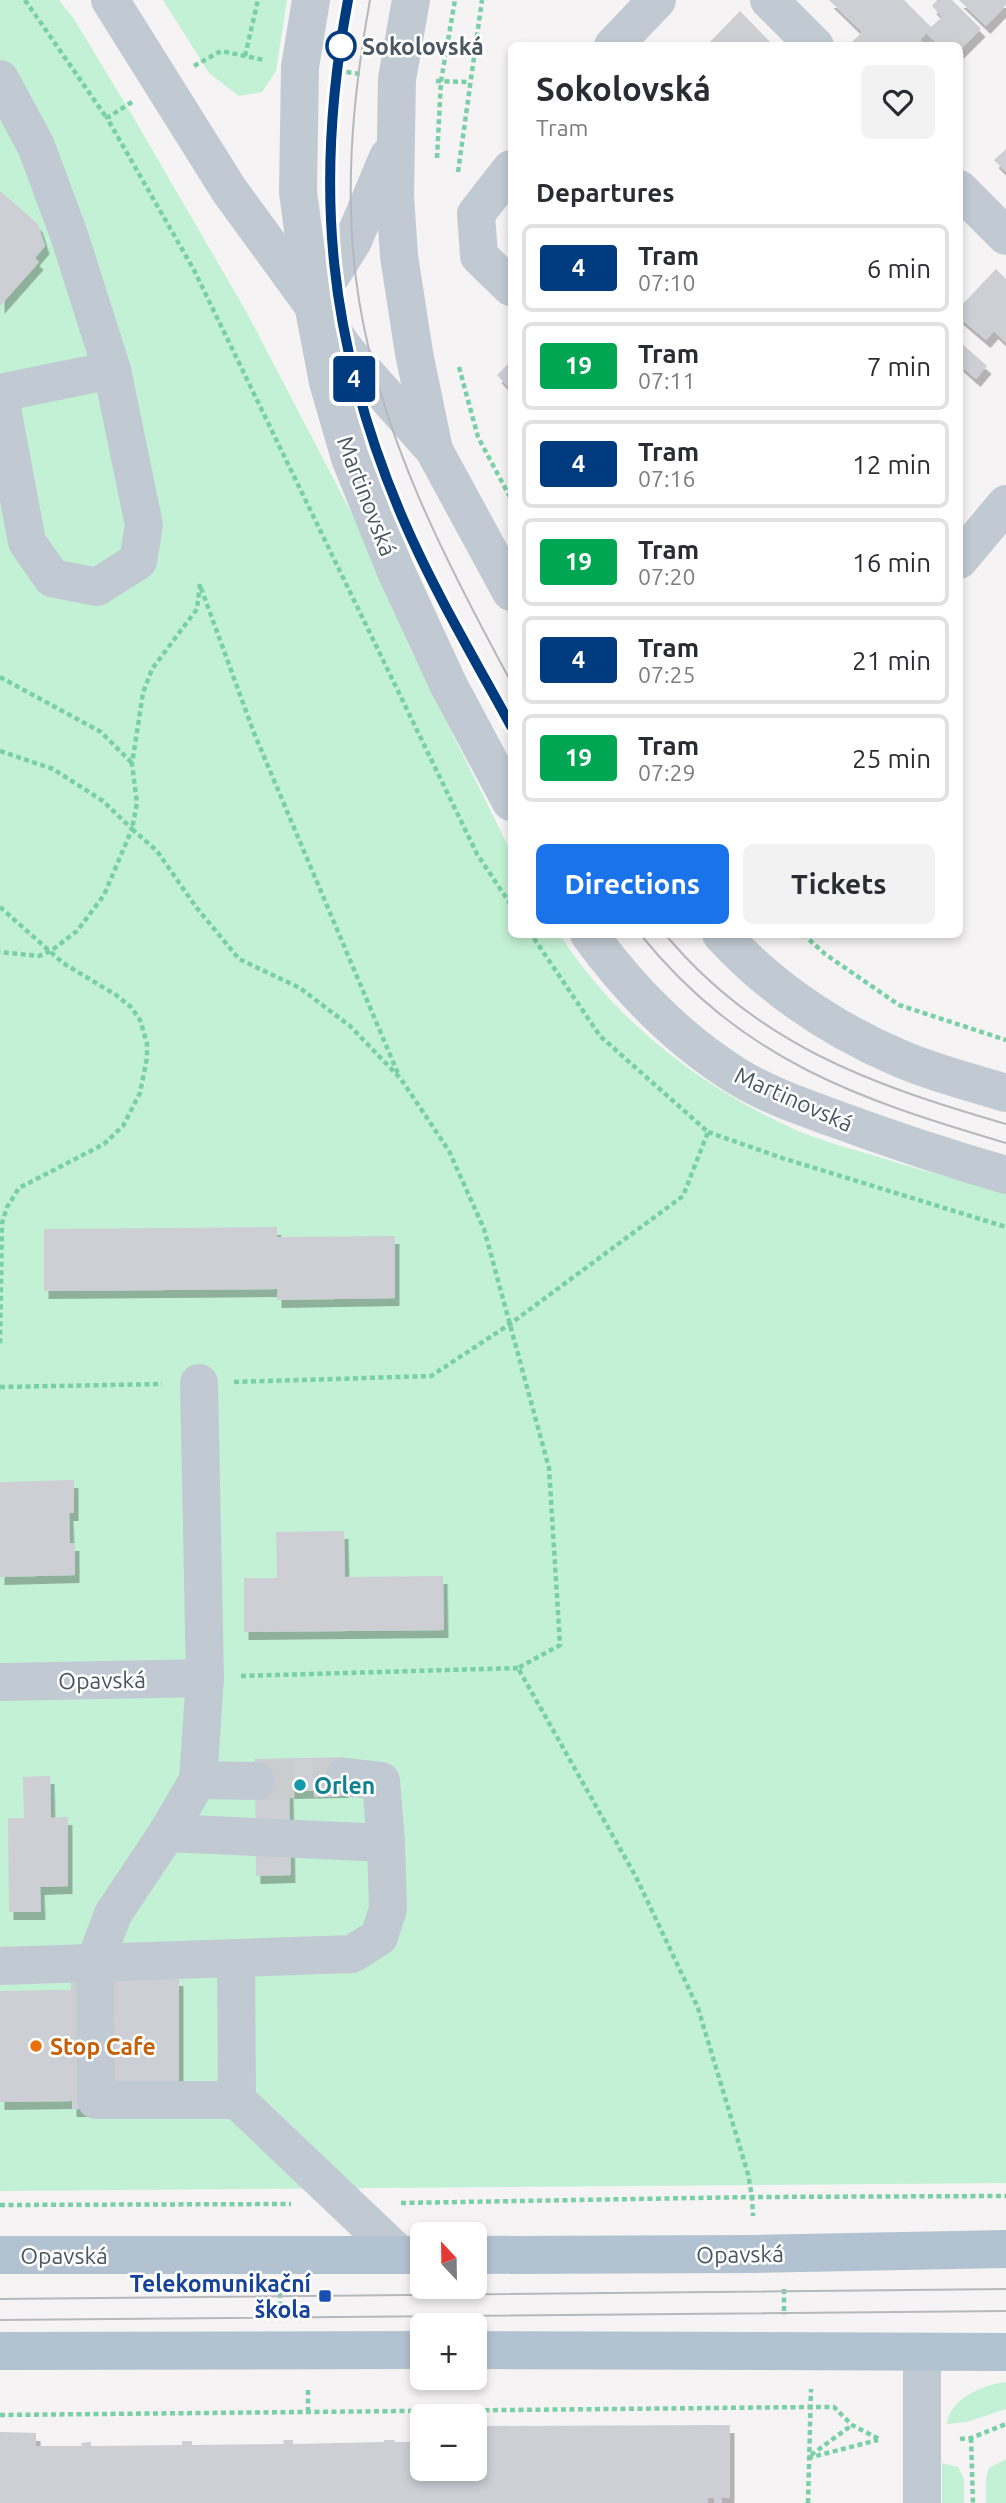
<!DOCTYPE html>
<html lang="en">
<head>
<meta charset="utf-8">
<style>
	:root { --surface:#fff; --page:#f2f2f3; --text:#2b2b33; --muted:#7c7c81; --line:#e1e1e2; --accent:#1a73e8 }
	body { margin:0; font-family:Ubuntu,sans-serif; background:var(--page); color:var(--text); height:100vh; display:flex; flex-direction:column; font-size:26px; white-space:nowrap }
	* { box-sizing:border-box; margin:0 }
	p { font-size:23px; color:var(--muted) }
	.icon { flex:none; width:38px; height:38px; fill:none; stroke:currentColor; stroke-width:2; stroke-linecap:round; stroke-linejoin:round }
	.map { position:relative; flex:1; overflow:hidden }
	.side { position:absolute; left:508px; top:42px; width:455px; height:896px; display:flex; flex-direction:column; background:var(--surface); border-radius:10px; box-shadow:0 4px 10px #0003 }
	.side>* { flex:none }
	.badge { padding:0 14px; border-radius:5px; font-size:24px; line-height:46px }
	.needle { width:46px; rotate:338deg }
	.controls { position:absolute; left:410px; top:2222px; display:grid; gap:14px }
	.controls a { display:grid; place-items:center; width:77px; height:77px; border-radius:10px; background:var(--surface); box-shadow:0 4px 10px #0003; font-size:35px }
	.map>.badge { position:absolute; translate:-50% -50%; box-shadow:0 0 0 4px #fff }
	h2 { padding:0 28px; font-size:26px; line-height:63px }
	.round { display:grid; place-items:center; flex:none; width:74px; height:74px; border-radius:10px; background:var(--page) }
	.summary { display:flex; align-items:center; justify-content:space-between; height:119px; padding:0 28px }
	h1 { font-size:33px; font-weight:700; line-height:52px }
	.primary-button { display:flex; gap:14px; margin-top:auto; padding:14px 28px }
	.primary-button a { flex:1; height:80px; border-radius:10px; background:var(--accent); color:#fff; font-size:28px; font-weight:700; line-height:80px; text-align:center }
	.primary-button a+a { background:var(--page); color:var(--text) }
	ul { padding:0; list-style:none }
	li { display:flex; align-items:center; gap:21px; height:88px; margin:0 14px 10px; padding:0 14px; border:4px solid var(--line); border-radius:10px }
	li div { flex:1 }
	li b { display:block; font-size:26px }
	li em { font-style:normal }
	li .badge { min-width:77px; font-weight:700; text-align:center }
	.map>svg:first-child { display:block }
	.green { fill:#c3f1d5 }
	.building { fill:#cdcfd5; filter:url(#shadow) }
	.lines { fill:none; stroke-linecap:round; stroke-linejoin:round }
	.minor-tunnel { stroke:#caccce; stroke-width:38; stroke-dasharray:38 19; stroke-linecap:butt }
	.path { stroke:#7ad0a6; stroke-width:4.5; stroke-dasharray:5 3.5; stroke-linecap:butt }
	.minor { stroke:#c1cad2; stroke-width:38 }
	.major { stroke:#b3c2d1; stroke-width:38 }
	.tram { stroke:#b5b8bd; stroke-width:2 }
	.line-casing { stroke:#fff; stroke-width:16 }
	.line { stroke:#003b80; stroke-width:10 }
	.stop-dot { fill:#fff; stroke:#003b80; stroke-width:3.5 }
	.culture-dot { fill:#0f9aa8; stroke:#fff; stroke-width:2.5 }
	.food-dot { fill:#e8710a; stroke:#fff; stroke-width:2.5 }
	.transit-dot { fill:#1a4fb4; stroke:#fff; stroke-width:2.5 }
	.labels { text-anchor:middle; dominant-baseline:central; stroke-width:5; stroke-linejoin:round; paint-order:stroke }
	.stop-label { font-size:23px; font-weight:bold; fill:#4a5661; stroke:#fff; text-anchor:start }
	.street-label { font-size:23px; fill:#4a5661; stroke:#fff }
	.culture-label { font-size:23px; font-weight:bold; fill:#0d838f; stroke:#fff; text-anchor:start }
	.food-label { font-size:23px; font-weight:bold; fill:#c56008; stroke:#fff; text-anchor:start }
	.transit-label { font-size:23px; font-weight:bold; fill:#164399; stroke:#fff; text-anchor:end }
</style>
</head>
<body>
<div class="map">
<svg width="1006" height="2503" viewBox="0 0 1006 2503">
	<defs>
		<filter id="shadow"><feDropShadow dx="4.5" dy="8" stdDeviation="0" flood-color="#0004"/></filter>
	</defs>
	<rect width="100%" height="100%" fill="#f5f3f3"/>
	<g class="green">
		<path d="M0 0H59L74 19 132 115 247 313 366 541 410 648 511 852V934L560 935C616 1022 702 1088 796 1130 820 1140 847 1148 872 1155 917 1169 961 1181 1006 1193V2183L0 2191Z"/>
		<polygon points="163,0 287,0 276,71 262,92 239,96 209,73"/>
		<path d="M1006 2382V2409L967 2422 947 2424C950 2398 983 2385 1006 2382Z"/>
		<polygon points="1006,2459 1006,2503 986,2503 986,2478 989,2468"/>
		<polygon points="942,2463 958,2467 964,2479 964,2503 942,2503"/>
	</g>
	<g class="building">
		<polygon points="829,0 904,0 931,27 942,17 932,6 937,0 952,0 981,29 959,51 959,46 940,46 926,33 920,40 926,46 853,46 851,43 862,32"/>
		<polygon points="959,0 1006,0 1006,5 986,26"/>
		<polygon points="740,11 774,46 706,46"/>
		<polygon points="1006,149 1006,172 994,160"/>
		<polygon points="0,191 38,224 45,246 35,258 39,262 0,306"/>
		<polygon points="996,269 1006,279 1006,343 994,331 986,340 959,317 959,308"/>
		<polygon points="959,341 987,366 976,379 959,364"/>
		<polygon points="511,361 511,390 497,375"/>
		<polygon points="277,1227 277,1237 395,1236 395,1298 277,1300 277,1289 44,1291 44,1229"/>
		<polygon points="74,1480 74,1513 69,1513 70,1543 75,1543 75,1575 0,1577 0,1482"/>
		<polygon points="344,1531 345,1577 443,1576 444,1630 244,1632 244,1578 277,1578 276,1532"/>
		<polygon points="344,1757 344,1790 289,1791 291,1875 256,1876 255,1759"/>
		<polygon points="50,1776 51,1818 68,1817 68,1886 40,1887 41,1912 9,1912 8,1818 24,1818 23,1777"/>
		<polygon points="71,1978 179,1978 179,2109 72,2109 72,2101 0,2102 0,1991 71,1990"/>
		<polygon points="730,2425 730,2498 722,2498 722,2503 714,2503 714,2498 708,2498 708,2503 0,2503 0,2432 36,2433 36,2446 82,2446 81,2443 91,2442 91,2446 182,2445 182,2441 192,2441 192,2445 284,2444 283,2440 293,2440 293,2444 339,2443 384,2442 384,2440 395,2440 394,2442 422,2442 422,2469 474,2469 474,2426"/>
	</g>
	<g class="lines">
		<polyline class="minor-tunnel" points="256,1781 344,1777"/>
		<g class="path">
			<polyline points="25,0 106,117"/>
			<polyline points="245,56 258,0"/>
			<polyline points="194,66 221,51 264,60"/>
			<polyline points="338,71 361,74"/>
			<polyline points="436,81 470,82"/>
			<polyline points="132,102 107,118 194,270 477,854 511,905"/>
			<polyline points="437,158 441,81 455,0"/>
			<polyline points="458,172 482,0"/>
			<polyline points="459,367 478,437 511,499"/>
			<polyline points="200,584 197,609 152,669 143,693 132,764 137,803 132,829 157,851 196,907 239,959 300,988 350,1026 401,1079 449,1151 484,1229 549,1468 560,1645 518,1668 636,1877 698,2008 748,2174 752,2197 753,2216"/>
			<polyline points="201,588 254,733 399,1076"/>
			<polyline points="0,677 101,732 132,763"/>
			<polyline points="0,751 53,769 103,801 132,829 104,895 77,931 51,951 39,956 0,952"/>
			<polyline points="0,907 63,963 116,995 131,1007 140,1020 147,1043 147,1058 140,1093 123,1126 104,1144 19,1188 7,1207 2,1223 0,1346"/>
			<polyline points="803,934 825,954 899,1005 1006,1040"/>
			<polyline points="708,1132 782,1158 1006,1227"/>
			<polyline points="234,1382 431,1376 510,1324 683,1196 708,1132 600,1036 531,934"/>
			<polyline points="0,1387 162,1384"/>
			<polyline points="241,1676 518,1668"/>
			<polyline points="401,2203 752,2197 1006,2196"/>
			<polyline points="0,2205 291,2204"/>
			<polyline points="784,2289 784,2315"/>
			<polyline points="280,2293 280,2312"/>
			<polyline points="308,2412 308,2388"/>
			<polyline points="0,2415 812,2407 834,2407 852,2425 879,2439"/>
			<polyline points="971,2438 973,2503"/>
			<polyline points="960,2439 971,2438 1006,2424"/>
			<polyline points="811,2455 852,2425"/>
			<polyline points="808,2458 878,2440"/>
			<polyline points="808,2503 811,2389"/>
		</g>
		<g class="minor">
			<polyline points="110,0 229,190 347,352 434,450"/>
			<polyline points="311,0 300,67 298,192 313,304 328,382 350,458 395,569 448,684 511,802"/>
			<polyline points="411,0 397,79 395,195 399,256 414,353 434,450 511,592"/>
			<polyline points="769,0 815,46"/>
			<polyline points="613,46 657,0"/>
			<polyline points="0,79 36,146 69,235 112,370 144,525 138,561 97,587 52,578 27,542 0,398"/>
			<polyline points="511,169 476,214 479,256 511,287"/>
			<polyline points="959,189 1006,236"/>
			<polyline points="313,304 353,241 388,157"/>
			<polyline points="0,393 112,370"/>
			<polyline points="959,560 1006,504"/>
			<path d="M589 934C629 989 678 1039 735 1075 765 1094 800 1106 833 1118 890 1139 947 1158 1006 1175"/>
			<path d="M721 934C771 988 831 1029 899 1058 933 1073 970 1082 1006 1093"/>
			<polyline points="199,1383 205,1678 198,1780 167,1833 113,1914 95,1962 96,2100 237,2100"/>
			<polyline points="0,1682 205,1678"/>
			<polyline points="344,1777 381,1781 386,1843"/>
			<polyline points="198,1780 256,1781"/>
			<polyline points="167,1833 386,1843 388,1909 379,1937 352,1954 236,1958"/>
			<polyline points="0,1966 236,1958 237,2100 400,2255"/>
			<polyline points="922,2352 922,2503"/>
		</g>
		<g class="major">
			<polyline points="0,2255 422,2255"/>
			<polyline points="474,2255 753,2254 1006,2249"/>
			<polyline points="474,2350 1006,2352"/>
			<polyline points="0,2351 422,2350"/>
		</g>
		<g class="tram">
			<path d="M348 0C314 188 327 343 403 519 434 591 474 658 511 726"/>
			<path d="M370 0C352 99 343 201 359 300 381 437 446 562 511 682"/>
			<path d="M640 934C742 1060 857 1099 1006 1143"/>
			<path d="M665 934C757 1045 872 1085 1006 1124"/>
			<polyline points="0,2299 1006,2289"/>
			<polyline points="0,2320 1006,2311"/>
		</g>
	</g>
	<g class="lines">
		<g class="line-casing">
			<path id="line" d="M348 0C313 187 328 344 403 519 434 591 474 658 511 726"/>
		</g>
		<use href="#line" class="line"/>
	</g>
	<circle class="stop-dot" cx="341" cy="46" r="14"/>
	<circle class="culture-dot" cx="300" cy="1785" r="7"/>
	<circle class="food-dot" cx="36" cy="2046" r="7"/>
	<rect class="transit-dot" x="318" y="2289" width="14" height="14" rx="3.5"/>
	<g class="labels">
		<g class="stop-label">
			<text x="362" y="46">Sokolovská</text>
		</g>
		<g class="street-label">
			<text transform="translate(367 496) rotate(69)">Martinovská</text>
			<text transform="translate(794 1099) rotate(24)">Martinovská</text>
			<text transform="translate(102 1680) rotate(-1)">Opavská</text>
			<text transform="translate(740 2254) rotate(-1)">Opavská</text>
			<text x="64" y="2255">Opavská</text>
		</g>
		<g class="culture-label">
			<text x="314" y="1785">Orlen</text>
		</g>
		<g class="food-label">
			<text x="50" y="2046">Stop Cafe</text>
		</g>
		<g class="transit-label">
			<text x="311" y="2283">Telekomunikační<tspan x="311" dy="26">škola</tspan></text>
		</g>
	</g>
</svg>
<div class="controls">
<a><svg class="needle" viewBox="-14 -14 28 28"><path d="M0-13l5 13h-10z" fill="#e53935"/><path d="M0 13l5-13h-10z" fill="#7c7c81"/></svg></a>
<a>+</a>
<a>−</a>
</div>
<b class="badge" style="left:354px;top:379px;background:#003b80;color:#fff">4</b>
<section class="side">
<div class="summary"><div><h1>Sokolovská</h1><p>Tram</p></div><a class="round"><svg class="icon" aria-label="heart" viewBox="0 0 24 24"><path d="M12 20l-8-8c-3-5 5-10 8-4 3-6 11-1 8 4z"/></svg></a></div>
<h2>Departures</h2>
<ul>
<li><span class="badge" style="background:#003b80;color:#fff">4</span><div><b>Tram</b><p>07:10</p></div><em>6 min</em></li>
<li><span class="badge" style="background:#00a651;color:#fff">19</span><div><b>Tram</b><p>07:11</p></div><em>7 min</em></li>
<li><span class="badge" style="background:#003b80;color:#fff">4</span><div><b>Tram</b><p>07:16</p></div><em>12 min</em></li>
<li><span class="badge" style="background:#00a651;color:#fff">19</span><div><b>Tram</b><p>07:20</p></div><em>16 min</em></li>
<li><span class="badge" style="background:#003b80;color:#fff">4</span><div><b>Tram</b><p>07:25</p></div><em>21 min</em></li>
<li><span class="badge" style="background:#00a651;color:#fff">19</span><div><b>Tram</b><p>07:29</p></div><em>25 min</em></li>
</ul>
<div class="primary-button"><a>Directions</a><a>Tickets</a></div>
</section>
</div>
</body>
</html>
